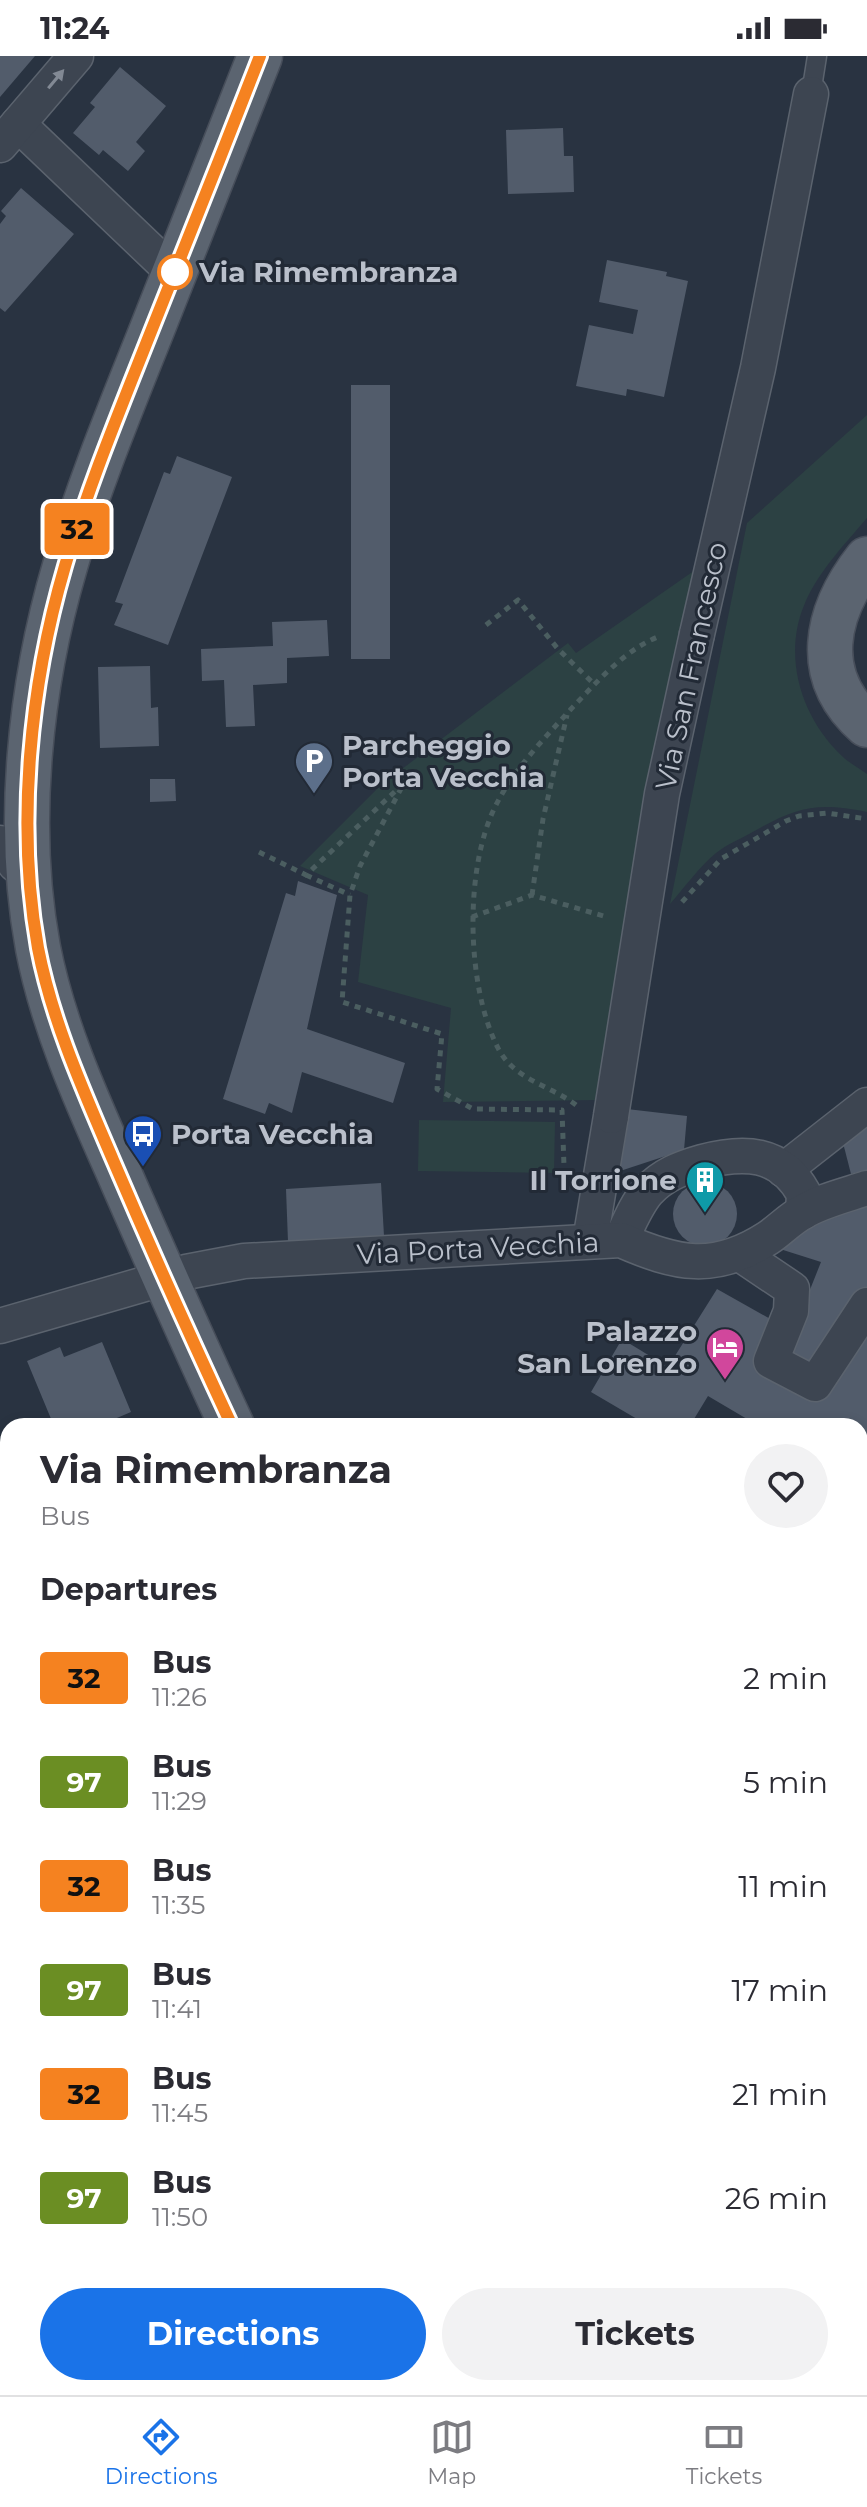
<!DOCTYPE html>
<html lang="en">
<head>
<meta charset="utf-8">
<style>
	:root { --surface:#fff; --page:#f2f2f3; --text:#2b2b33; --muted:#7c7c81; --line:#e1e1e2; --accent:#1a73e8 }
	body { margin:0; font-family:Montserrat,sans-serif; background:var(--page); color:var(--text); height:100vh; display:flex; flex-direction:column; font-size:30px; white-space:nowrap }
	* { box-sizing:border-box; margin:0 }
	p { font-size:26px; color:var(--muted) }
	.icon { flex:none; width:44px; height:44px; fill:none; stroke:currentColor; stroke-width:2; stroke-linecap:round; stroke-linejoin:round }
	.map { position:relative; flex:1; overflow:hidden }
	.details { position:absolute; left:0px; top:1362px; width:868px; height:978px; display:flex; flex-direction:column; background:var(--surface); border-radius:24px 24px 0 0; box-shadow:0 4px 12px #0003 }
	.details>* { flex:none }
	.badge { padding:0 16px; border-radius:6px; font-size:28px; line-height:52px }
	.map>.badge { position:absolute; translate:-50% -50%; box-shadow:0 0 0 4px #fff }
	h2 { padding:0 40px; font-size:30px; line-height:72px }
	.round { display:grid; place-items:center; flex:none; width:84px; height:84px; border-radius:42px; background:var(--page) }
	.summary { display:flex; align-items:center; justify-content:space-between; height:136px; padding:0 40px }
	h1 { font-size:38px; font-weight:700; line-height:60px }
	.button { display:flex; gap:16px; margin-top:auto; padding:16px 40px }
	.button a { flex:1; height:92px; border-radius:48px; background:var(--accent); color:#fff; font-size:32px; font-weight:700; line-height:92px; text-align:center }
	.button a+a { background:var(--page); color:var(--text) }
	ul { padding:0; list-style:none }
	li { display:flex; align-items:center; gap:24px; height:104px; padding:0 40px }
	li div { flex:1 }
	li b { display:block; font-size:30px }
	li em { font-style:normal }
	li .badge { min-width:88px; font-weight:700; text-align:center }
	.status { display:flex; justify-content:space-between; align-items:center; height:56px; padding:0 40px; background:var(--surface); direction:ltr }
	.status svg { height:22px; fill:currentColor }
	.dock { display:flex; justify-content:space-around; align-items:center; height:112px; border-top:2px solid var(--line); background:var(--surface); font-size:22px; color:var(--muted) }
	.dock a { display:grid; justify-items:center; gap:4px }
	.dock .active { color:var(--accent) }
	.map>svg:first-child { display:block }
	.green { fill:#2c4143 }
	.building { fill:#525c6b }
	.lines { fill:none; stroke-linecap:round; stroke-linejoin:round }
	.lane-casing { stroke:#5b636e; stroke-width:21 }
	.street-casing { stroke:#5b636e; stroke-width:37 }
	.primary-casing { stroke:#474e5a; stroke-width:47 }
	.path { stroke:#4b5e60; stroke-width:5; stroke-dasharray:6 6; stroke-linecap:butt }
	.lane { stroke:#3d4551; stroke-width:18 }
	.street { stroke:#3d4551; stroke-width:34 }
	.primary { stroke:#5b6470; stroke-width:44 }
	.street-bridge-casing { stroke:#5b636e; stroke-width:37; stroke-linecap:butt }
	.street-bridge { stroke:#3d4551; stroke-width:34 }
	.oneway { fill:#828994 }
	.line-casing { stroke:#fff; stroke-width:18 }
	.line { stroke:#f58220; stroke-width:12 }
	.stop-dot { fill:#fff; stroke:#f58220; stroke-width:4 }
	.labels { text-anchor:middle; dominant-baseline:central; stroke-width:6; stroke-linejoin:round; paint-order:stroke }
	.stop-label { font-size:28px; font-weight:bold; fill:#bac0cb; stroke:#222a36; text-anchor:start }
	.street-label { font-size:28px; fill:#bac0cb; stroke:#222a36 }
	.poi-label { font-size:28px; font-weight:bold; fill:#bac0cb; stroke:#222a36; text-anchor:start }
</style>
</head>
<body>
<div class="status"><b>11:24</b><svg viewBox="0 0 49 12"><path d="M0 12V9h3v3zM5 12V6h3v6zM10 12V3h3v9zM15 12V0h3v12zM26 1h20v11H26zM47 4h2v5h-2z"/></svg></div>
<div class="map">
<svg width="867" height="2339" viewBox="0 0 867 2339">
	<rect width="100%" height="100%" fill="#293341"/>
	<g class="green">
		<path d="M867 359V462C844 489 819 515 805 547 782 600 801 661 842 700 849 707 859 712 867 718V756C814 745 795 752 749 778 738 784 726 789 716 797 699 811 685 831 670 848L747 467Z"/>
		<polygon points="698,512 599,1044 443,1046 451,952 358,926 368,839 300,810 381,729 568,587 576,597"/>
		<polygon points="419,1064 555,1066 554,1117 418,1115"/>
	</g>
	<g class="building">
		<polygon points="0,0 35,0 0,41"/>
		<polygon points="120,11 166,50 136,86 145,95 128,115 103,94 99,99 73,77 95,51 90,47"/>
		<polygon points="563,72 564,100 573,100 574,136 508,138 506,74"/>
		<polygon points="21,132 74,178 5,256 0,252 0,168 6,160 1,155"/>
		<polygon points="607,204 667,216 666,220 688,225 664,341 627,333 626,340 576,330 589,269 633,278 638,254 599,246"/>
		<rect x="351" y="329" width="39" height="274"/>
		<polygon points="177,400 232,421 168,589 114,569 123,548 115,546 164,416 170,418"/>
		<polygon points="327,564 329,600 287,602 287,627 253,629 255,670 226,671 224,624 202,625 201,593 273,590 272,566"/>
		<polygon points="150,610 151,652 158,651 159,690 100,692 98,611"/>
		<polygon points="150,723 175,723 176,745 150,746"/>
		<polygon points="298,825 337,839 307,973 405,1007 393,1047 302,1016 292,1057 269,1047 265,1058 223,1043 286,837 295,840"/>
		<polygon points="627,1053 687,1060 684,1094 614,1117"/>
		<polygon points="867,1060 867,1114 851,1118 841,1079"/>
		<circle cx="705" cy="1158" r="32"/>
		<polygon points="381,1127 384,1180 288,1186 286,1133"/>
		<polygon points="867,1145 867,1236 810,1318 782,1304 821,1206 780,1193 790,1178"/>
		<polygon points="717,1233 781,1269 758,1307 819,1342 853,1285 861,1290 867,1280 867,1415 860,1425 860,1370 743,1370 747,1363 708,1340 691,1368 695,1370 633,1370 637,1363 591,1336 622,1283 668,1311"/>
		<polygon points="102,1286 131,1356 98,1370 54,1370 27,1305 60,1291 64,1301"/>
		<polygon points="867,1476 867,1616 860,1612 860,1487"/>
		<polygon points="867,1714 867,1769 860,1773 860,1725"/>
		<polygon points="867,1971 867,2180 860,2162 860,1975"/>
		<polygon points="860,2229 867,2246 867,2339 851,2339 848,2332 860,2332"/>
		<polygon points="153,2332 225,2332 220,2339 164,2339"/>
		<polygon points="621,2332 725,2332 740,2339 618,2339"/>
		<polygon points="750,2332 836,2332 818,2339 747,2339"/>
	</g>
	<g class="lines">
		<g class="lane-casing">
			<polyline id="lane" points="811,38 817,0"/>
		</g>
		<g class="street-casing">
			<g id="street">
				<polyline points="18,68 174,217"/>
				<polyline points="0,89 76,0"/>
				<polyline points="697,578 758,312 811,38"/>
				<polyline points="0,787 15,808 28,818"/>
				<polyline points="784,1114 867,1049"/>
				<path d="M621 1184C629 1167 636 1149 648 1135 663 1119 681 1112 702 1106 743 1095 781 1095 804 1138L803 1156"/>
				<polyline points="590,1185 611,1060"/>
				<polyline points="740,1198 792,1233 791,1255 771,1305 815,1328 867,1249"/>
				<path d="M0 1270 186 1216 244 1205 621 1184C676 1208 714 1217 768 1182 780 1174 790 1163 803 1156 821 1145 846 1139 867 1132"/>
				<polyline points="860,1458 867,1448"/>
				<polyline points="860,1858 867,1854"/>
			</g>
		</g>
		<g class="primary-casing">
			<g id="primary">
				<path d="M867 503C825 556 811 620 867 669"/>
				<path d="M232 1370C193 1286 156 1202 119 1117 87 1045 53 970 38 892 15 769 30 629 65 510 89 428 122 349 153 271 189 181 224 90 260 0"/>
				<polyline points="290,2339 294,2332"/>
			</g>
		</g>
		<g class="path">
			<polyline points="486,569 518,544 558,593 594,628"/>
			<polyline points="259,796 306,819 404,727 360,810 350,839 342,946 442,978 437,1033 473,1053 562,1054 564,1110"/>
			<polyline points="306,819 350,839"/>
			<polyline points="532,839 543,763 567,659"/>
			<polyline points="682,846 721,803 786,765 799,760 827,757 867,763"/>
			<polyline points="472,861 532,839 607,861"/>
			<path d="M576 1049C550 1029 514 1024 498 992 466 930 464 811 496 749 514 713 544 683 571 653 597 626 624 594 660 580"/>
			<polyline points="346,2332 358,2339"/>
			<polyline points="457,2339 461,2332"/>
		</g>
		<use href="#lane" class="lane"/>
		<use href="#street" class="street"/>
		<use href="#primary" class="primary"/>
		<g class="street-bridge-casing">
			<polyline id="street-bridge" points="611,1060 662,738 697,578"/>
		</g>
		<use href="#street-bridge" class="street-bridge"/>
	</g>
	<defs><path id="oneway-solid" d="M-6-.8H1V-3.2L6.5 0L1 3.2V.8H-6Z" transform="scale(2)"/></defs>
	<use class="oneway" href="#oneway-solid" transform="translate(56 23) rotate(-50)"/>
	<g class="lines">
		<g class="line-casing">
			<path id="line" d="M232 1370C191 1282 151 1193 113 1104 84 1036 52 965 38 892 16 769 30 629 65 510 88 431 120 354 150 278 187 185 224 93 260 0"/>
		</g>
		<use href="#line" class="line"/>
	</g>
	<defs>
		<g id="parking-pin" transform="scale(2)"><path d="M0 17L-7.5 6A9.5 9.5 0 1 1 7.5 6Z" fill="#5c6f8a" stroke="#222a36"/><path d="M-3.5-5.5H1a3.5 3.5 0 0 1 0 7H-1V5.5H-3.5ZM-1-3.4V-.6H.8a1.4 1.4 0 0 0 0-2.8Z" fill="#fff"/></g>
		<g id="bus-pin" transform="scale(2)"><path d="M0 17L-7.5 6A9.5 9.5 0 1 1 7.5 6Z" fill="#1a4fb4" stroke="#222a36"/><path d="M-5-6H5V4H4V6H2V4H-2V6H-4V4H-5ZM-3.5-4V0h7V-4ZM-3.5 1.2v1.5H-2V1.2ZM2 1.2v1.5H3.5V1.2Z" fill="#fff"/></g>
		<g id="building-pin" transform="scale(2)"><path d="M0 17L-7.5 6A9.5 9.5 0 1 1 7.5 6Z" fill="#0f9aa8" stroke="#222a36"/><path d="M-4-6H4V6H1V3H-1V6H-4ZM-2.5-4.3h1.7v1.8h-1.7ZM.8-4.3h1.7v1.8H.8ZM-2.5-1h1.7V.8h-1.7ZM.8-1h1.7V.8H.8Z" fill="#fff"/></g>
		<g id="hotel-pin" transform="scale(2)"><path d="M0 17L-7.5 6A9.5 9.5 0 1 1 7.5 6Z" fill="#d1479c" stroke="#222a36"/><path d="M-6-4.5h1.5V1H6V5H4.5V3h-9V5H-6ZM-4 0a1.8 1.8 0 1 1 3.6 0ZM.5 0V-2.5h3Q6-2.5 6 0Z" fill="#fff"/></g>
	</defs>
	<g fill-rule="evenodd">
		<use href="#parking-pin" x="314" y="705"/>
		<use href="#bus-pin" x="143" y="1078"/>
		<use href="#building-pin" x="705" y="1124"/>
		<use href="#hotel-pin" x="725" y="1291"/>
	</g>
	<circle class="stop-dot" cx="175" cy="216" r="16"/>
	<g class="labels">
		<g class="stop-label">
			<text x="199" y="216">Via Rimembranza</text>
		</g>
		<g class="street-label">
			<text transform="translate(691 610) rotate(-78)">Via San Francesco</text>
			<text transform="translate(478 1192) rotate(-3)">Via Porta Vecchia</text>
		</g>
		<g class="poi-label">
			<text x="342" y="689">Parcheggio<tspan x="342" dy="32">Porta Vecchia</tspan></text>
			<text x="171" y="1078">Porta Vecchia</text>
			<text x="677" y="1124" text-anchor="end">Il Torrione</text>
			<text x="697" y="1275" text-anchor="end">Palazzo<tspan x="697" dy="32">San Lorenzo</tspan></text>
		</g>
	</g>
</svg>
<b class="badge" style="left:77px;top:473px;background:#f58220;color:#111">32</b>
<section class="details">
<div class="summary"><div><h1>Via Rimembranza</h1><p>Bus</p></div><a class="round"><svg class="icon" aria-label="heart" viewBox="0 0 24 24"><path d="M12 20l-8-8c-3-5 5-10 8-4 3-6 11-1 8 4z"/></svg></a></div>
<h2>Departures</h2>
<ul>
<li><span class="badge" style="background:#f58220;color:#111">32</span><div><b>Bus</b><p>11:26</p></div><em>2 min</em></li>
<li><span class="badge" style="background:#6b8e23;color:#fff">97</span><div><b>Bus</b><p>11:29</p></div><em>5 min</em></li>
<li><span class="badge" style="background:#f58220;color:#111">32</span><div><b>Bus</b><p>11:35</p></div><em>11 min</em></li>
<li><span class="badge" style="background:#6b8e23;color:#fff">97</span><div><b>Bus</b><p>11:41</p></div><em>17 min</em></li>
<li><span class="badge" style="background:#f58220;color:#111">32</span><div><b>Bus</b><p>11:45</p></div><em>21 min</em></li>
<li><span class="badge" style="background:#6b8e23;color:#fff">97</span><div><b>Bus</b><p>11:50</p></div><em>26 min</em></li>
</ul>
<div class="button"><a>Directions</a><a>Tickets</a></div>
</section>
</div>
<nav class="dock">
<a class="active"><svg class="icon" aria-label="directions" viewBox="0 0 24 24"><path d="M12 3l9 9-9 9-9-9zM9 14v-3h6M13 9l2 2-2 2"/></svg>Directions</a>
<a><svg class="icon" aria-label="map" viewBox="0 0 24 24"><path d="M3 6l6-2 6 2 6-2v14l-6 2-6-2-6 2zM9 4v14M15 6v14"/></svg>Map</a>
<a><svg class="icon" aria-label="tickets" viewBox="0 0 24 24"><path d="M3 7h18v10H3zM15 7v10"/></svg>Tickets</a>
</nav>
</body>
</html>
